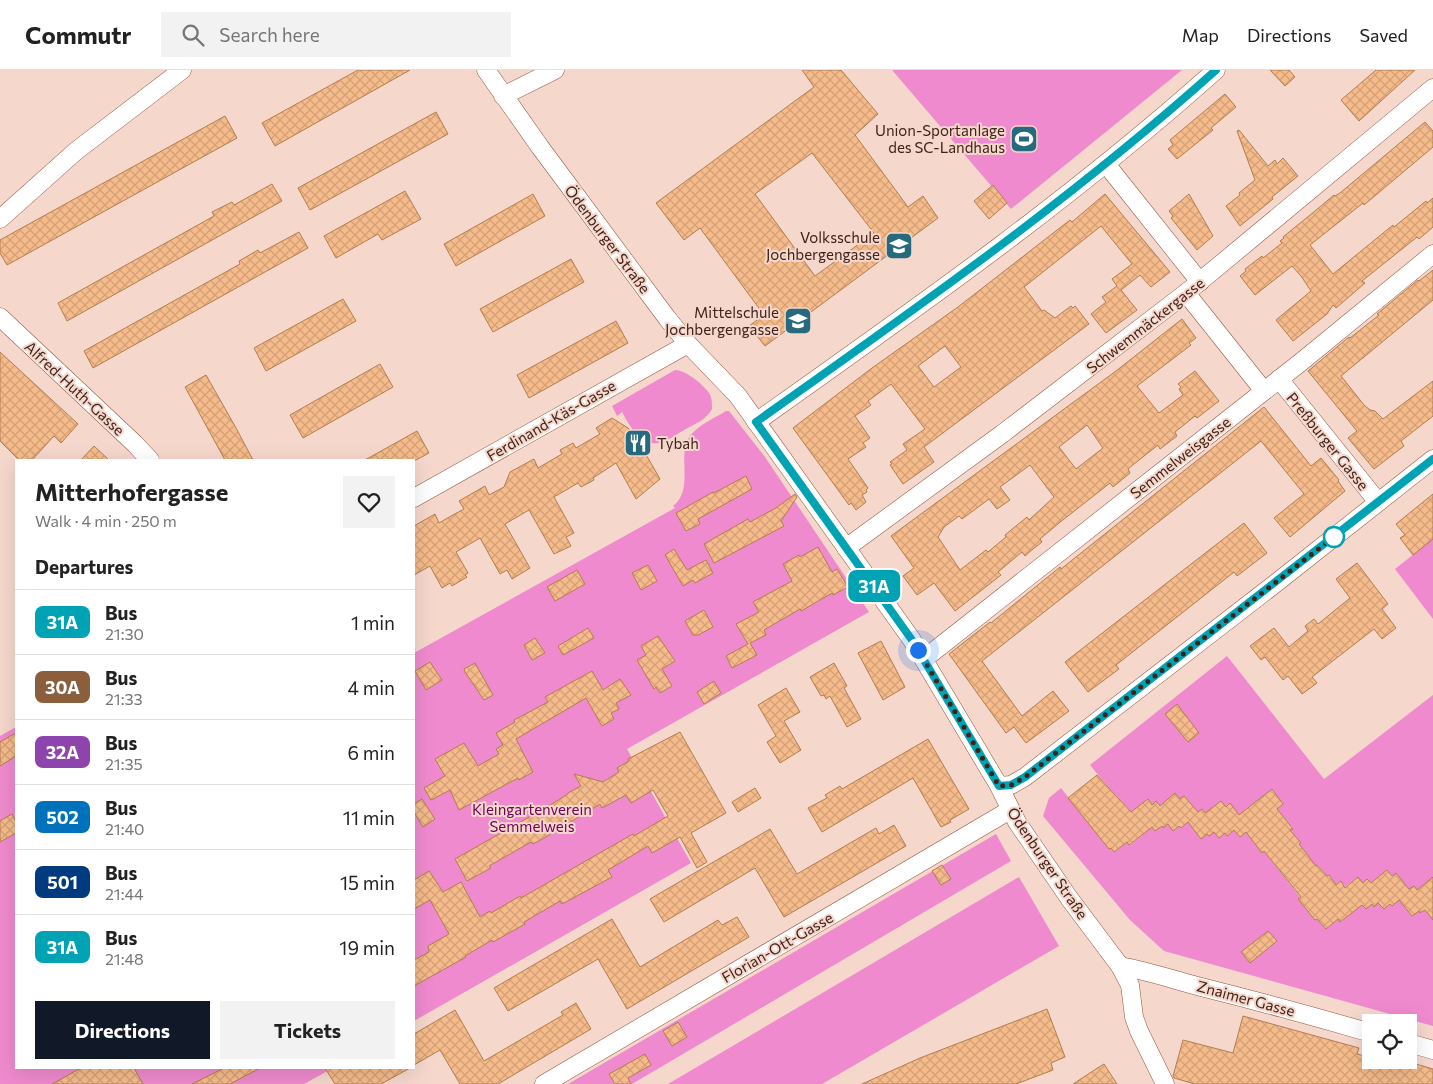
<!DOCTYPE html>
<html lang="en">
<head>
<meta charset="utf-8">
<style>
	:root { --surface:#fff; --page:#f2f2f2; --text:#222; --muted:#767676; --line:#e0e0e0; --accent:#111827 }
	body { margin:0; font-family:Commissioner,sans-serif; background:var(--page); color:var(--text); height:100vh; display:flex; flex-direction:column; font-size:19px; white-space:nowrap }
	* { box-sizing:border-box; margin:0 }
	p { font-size:16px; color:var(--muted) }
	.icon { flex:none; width:28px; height:28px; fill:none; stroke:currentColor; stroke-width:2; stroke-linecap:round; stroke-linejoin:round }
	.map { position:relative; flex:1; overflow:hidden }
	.panel { position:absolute; left:15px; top:389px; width:400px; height:610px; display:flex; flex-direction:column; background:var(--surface); border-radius:0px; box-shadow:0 5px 20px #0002 }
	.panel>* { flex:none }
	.badge { padding:0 10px; border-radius:8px; font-size:18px; line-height:32px }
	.fabs { position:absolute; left:1362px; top:944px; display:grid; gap:10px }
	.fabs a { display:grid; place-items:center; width:55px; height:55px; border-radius:0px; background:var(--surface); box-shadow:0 5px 20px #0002; font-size:25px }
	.you { position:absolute; width:25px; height:25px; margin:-12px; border:4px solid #fff; border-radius:50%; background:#1a73e8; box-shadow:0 0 0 8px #1a73e833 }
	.map>.badge { position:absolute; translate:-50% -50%; box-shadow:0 0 0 2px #fff }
	h2 { padding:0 20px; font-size:19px; line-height:45px }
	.round { display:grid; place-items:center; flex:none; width:52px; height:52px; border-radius:0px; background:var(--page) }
	.head { display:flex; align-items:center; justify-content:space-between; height:85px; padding:0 20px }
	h1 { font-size:24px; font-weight:700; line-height:38px }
	.action { display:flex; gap:10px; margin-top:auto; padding:10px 20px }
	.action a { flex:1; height:58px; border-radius:0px; background:var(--accent); color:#fff; font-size:20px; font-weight:700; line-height:58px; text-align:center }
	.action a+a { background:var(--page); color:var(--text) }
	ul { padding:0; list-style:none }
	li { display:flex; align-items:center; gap:15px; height:65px; padding:0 20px; border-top:1px solid var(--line) }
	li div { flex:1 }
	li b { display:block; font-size:19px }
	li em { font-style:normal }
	li .badge { min-width:55px; font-weight:700; text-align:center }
	header { display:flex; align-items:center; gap:30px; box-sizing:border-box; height:70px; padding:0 25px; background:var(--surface); border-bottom:1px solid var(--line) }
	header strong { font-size:24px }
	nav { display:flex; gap:28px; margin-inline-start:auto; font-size:18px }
	.search { width:350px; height:45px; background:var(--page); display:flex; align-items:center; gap:12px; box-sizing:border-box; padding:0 18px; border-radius:0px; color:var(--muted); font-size:19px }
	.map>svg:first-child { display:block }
	.green { fill:#ef8ace }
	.building { fill:url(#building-cross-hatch); stroke:#b37d4e; fill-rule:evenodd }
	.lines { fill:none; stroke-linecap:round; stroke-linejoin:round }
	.minor-casing { stroke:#95553d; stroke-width:19 }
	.minor { stroke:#fff; stroke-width:18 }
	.line-casing { stroke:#fff; stroke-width:11 }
	.line { stroke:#00a3b4; stroke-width:8 }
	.walk { stroke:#3f2319; stroke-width:5; stroke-dasharray:0 9 }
	.stop-dot { fill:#fff; stroke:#00a3b4; stroke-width:2.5 }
	.labels { text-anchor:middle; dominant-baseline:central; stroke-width:4; stroke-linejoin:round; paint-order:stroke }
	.poi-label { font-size:15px; fill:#3f2319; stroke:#f5d7cc; text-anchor:end }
	.street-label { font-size:15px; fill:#3f2319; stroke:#f5d7cc }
	.park-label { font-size:15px; fill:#6c0355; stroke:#f5d7cc }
</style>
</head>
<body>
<header>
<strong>Commutr</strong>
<div class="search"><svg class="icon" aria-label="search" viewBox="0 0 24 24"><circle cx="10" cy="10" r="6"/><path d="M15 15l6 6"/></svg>Search here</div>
<nav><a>Map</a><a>Directions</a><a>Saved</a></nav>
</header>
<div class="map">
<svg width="1433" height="1014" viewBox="0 0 1433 1014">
	<defs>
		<pattern id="building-cross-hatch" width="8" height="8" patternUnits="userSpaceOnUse" patternTransform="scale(1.25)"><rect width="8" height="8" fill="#f6bb8b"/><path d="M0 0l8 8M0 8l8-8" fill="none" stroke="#d4a077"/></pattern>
	</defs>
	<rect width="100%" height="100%" fill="#f5d7cc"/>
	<g class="green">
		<polygon points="892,0 1182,0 1011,139"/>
		<path d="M675 300C685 300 702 313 709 323 712 327 712 334 712 339 706 350 695 354 684 360 677 364 670 369 663 372 643 379 630 357 622 342L617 346 612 336Z"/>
		<path d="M726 341H729L765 387 869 542 627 679 691 793 414 951V583L675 438 673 436C695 419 676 385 690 366 698 355 715 348 726 341Z"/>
		<polygon points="1433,469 1433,549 1395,499"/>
		<path d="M1227 586 1324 709 1433 625V808L1418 822C1407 819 1395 810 1387 800L1372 814 1367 809 1363 813 1358 807 1345 817 1341 812 1336 815 1329 805 1327 806 1318 795 1316 796 1299 774 1300 773 1290 760 1293 758 1277 739 1283 734 1272 719 1239 745 1230 734 1207 745 1202 739 1198 742 1184 726 1180 729 1175 723 1161 737 1157 732 1152 735 1148 729 1131 742C1117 725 1104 713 1090 695Z"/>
		<polygon points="16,657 16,998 333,998 304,1014 0,1014 0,666"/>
		<polygon points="1061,718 1109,779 1111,778 1114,782 1127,772 1130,775 1147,761 1150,755 1155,761 1162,756 1163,758 1168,754 1173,760 1179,756 1181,758 1188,752 1201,769 1207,764 1209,766 1214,762 1219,768 1225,763 1227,766 1234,760 1240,767 1246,762 1262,783 1264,781 1300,827 1298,829 1315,850 1317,849 1326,859 1338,849 1341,852 1351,843 1360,832 1366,839 1372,834 1374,836 1378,833 1384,839 1390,834 1392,835 1399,830 1412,846 1419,841 1421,843 1425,840 1433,843 1433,956 1164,881 1130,850 1043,746 1049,728"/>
		<polygon points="996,764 1011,791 632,1014 568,1014"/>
		<polygon points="1019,807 1059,876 822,1014 668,1014"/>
	</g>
	<g class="building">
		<polygon points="358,0 410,0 275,76 262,53"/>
		<path d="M802 0H841L878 44 855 65 908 137 923 126 938 148 765 276 749 256 764 245 700 158 684 170 656 133 814 17ZM812 83 874 163 815 206 755 124Z"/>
		<polygon points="1270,0 1289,0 1295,7 1285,16"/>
		<polygon points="1376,0 1415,0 1359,51 1341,30"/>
		<polygon points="1225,24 1236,37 1211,58 1213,60 1177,89 1168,79 1173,75 1170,70"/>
		<polygon points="436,42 448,64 310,140 298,118"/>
		<polygon points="225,46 237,68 7,195 0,183 0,170"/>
		<polygon points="1425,52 1433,61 1433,77 1364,135 1363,133 1310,175 1333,204 1393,155 1394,157 1426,131 1427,133 1433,128 1433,157 1419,169 1417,167 1362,211 1365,213 1336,238 1333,235 1327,244 1293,271 1276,250 1311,221 1301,206 1292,196 1255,225 1240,206 1246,201 1245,199 1262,186 1263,188 1282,173 1280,171 1284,168 1283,167 1315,141 1334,125 1335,126 1340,123"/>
		<polygon points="1239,60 1268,96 1275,90 1277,94 1283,88 1298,106 1272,127 1273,129 1240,156 1226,136 1240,125 1239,123 1255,110 1237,61"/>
		<polygon points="272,114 282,131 67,251 58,233 214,146 212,142 232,132 234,135"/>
		<polygon points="993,115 1007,133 989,149 974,131"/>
		<polygon points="405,121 421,149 382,170 378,164 336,188 324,166"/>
		<polygon points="533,124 545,146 456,196 444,174"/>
		<path d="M1105 124 1170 202 1151 217 1140 205 1121 220 1137 240 1106 263 1091 244 1106 232 1102 227 1117 216 1112 209 1132 194 1101 156 1024 217 1042 241 1044 240 1055 248 1071 236 1073 238 1075 236 1089 254 924 377 934 392 903 414 890 395 892 394 890 392 907 380 903 374 925 359 891 314 868 331 871 335 855 346 870 368 863 373 866 377 848 389 868 418 866 420 867 422 862 425 866 432 856 440 851 433 849 435 793 358 872 298 958 237 1070 150 1072 152ZM945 276 961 297 934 317 918 296Z"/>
		<polygon points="1189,124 1213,166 1197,180 1171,148 1173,146 1169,141"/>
		<polygon points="299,162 308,178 93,298 84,281 240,194 239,191 258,180 260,183"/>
		<polygon points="571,189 584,212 493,262 480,239"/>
		<polygon points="1433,200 1433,230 1341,306 1364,335 1370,340 1375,341 1383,349 1433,311 1433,346 1401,371 1404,376 1374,399 1348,368 1357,361 1308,301 1349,267 1350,268 1379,245 1377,244 1418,210 1419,211"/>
		<polygon points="343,229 356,251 266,301 254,278"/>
		<path d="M1182 249 1196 268 1189 273 1191 275 1137 316 1159 343 1183 325 1179 319 1181 317 1178 314 1195 301 1219 331 1197 348 1195 346 1175 362 1177 366 1160 379 1158 375 1134 394 1128 399 1130 403 1113 417 1110 413 1059 453 1040 469 1042 472 1033 479 1025 486 1022 482 998 502 1001 505 955 541 934 513 917 525 903 506 914 498 891 466 1116 301ZM1087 355 1103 378 1076 399 1059 377ZM1030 395 1054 427 1029 450 1027 447 1005 465 1006 467 988 482 986 480 960 500 938 467 944 457 959 446 962 449 989 429 997 439 1010 430 1000 417Z"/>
		<polygon points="616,251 628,273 529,328 517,305"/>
		<polygon points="0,282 78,354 61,373 54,366 32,390 19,390 0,371"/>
		<polygon points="380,294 393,317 303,368 290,345"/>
		<polygon points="206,305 236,358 253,390 225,390 214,370 185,317"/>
		<polygon points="1264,337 1311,396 1321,388 1339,410 1338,411 1345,421 1290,467 1274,448 1304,424 1261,371 982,591 1022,646 1053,621 1069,641 1026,673 1014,657 1006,663 949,584 990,552 991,553 1060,497 1061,499"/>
		<polygon points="612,348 628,358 636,367 660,409 636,429 616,393 593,408 594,410 581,417 578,413 554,427 574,463 566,467 571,476 554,484 529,440 505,454 530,498 512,509 507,500 500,504 480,468 456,482 468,503 465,505 467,507 452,516 450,513 442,518 430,496 414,505 414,456 435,444 439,453 451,446 464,439 459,431 485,416 489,425 504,417 510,402 534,389 538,398 562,384 560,380 573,373 576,378 600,364 596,358"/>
		<polygon points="417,361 429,383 416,390 365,390"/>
		<polygon points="94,376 109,390 81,390"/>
		<polygon points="746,406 752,419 698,449 700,454 686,461 676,443 713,422 714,423"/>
		<polygon points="795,424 797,427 781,451 784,456 714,493 704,474 748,449 750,452 776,438"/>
		<polygon points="1433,424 1433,469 1413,485 1400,468 1405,465 1396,454"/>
		<polygon points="1244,453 1267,483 1237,506 1234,502 1116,595 1119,599 1088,622 1065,592"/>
		<polygon points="818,477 832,502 837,499 848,517 833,525 832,523 801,541 800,539 764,560 766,565 750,573 757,585 732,598 726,586 748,574 736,554 759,542 753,532 792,511 783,494 799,485 800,487"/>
		<polygon points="674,479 687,500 706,490 713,503 695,513 693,510 683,516 665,485"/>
		<polygon points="1357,493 1388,534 1382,539 1396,558 1382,569 1374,559 1312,607 1317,613 1302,624 1288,606 1283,610 1265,587 1261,590 1250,576 1274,558 1289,577 1308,561 1305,556 1314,549 1318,554 1350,528 1336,509"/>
		<polygon points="648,495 657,511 641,520 632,503"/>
		<polygon points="577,500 585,514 555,531 547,517"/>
		<polygon points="704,540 713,557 698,565 693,565 685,551"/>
		<polygon points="588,558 594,568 563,585 558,576"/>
		<polygon points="658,566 675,591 662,599 672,616 660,623 656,617 654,619 637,590 646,585 641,576"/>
		<polygon points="535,568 545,583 532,590 524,575"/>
		<polygon points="881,571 905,617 883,630 858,583"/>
		<polygon points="430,592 442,610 426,620 415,601"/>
		<polygon points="475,593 493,625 484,630 465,602 464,599"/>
		<polygon points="834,593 847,616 844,618 861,649 847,657 830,626 826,629 824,625 821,626 810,607"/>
		<polygon points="592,601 603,620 620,609 631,625 616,633 619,639 611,643 614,649 602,656 586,628 516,669 533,702 519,710 518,708 459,740 450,720 431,730 424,718 445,706 435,689 464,673 478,696 499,684 496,679 503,675 496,663 515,652 514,650 548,632 545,627"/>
		<polygon points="714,611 721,623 704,634 697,622"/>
		<polygon points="786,618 800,642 784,651 801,680 780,693 767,672 776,666 758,635"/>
		<polygon points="1177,634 1199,663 1188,672 1165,644"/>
		<polygon points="680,662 726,743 691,763 707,792 697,798 680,767 652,783 648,776 608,800 612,807 562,834 560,831 524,852 525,854 493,872 492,870 465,886 466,887 414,916 414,890 429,882 428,876 449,864 430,830 414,839 414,810 429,801 443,822 461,812 480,847 490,841 491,843 520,826 521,828 633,764 634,766 668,746 653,720 631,733 626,725 602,738 600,734 544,768 533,774 531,772 489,796 491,798 467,811 455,789 547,737 568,724 568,723 581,716 574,704 603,712 619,702 617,698 629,691 628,689"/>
		<polygon points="16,663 16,686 0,696 0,672"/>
		<polygon points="928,669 969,739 950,750 951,752 941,757 913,708 822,762 808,738 827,728 825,725 840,716 842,719"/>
		<polygon points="1097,705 1131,742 1148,729 1152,735 1156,731 1160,736 1175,723 1180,729 1184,726 1198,742 1202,739 1205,743 1221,731 1226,737 1230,733 1239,745 1272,719 1283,734 1277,739 1293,759 1290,760 1301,773 1299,774 1316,796 1317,795 1327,806 1329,805 1336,815 1341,811 1345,818 1358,807 1363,813 1367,809 1371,813 1387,800 1392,806 1396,803 1409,819 1414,816 1417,820 1433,807 1433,850 1425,840 1420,843 1419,841 1412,846 1399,830 1392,836 1390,834 1384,839 1378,833 1374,837 1372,834 1366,839 1362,835 1340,852 1338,849 1326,859 1317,849 1315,850 1298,829 1301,827 1264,781 1262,783 1246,762 1240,767 1234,760 1227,766 1225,763 1219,768 1214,762 1209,766 1207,764 1201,769 1188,752 1181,758 1179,756 1173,761 1168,754 1163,758 1162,756 1155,761 1152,757 1129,775 1127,772 1114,782 1111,778 1109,779 1068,728"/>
		<polygon points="755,718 761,728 738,742 732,732"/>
		<polygon points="422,729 435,749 423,757 414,742 414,734"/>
		<polygon points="12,744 16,752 16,763 0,772 0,751"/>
		<polygon points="894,755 906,776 784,847 755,798 664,852 650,829 770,759 797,804 876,758 879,764"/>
		<polygon points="942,795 951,809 941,815 932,801"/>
		<polygon points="737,847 749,867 627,939 598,889 508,941 494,918 612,849 640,897 718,850 722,855"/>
		<polygon points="1268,861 1277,871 1250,893 1241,882"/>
		<polygon points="576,933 591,959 498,1014 460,1014 440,980 414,995 414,964 455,940 484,991 563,945 561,942"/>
		<polygon points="1047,939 1065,987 1051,993 1053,1000 1016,1014 862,1014 920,988"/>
		<polygon points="1243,946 1359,978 1357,984 1371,988 1371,990 1402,990 1433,999 1433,1014 1195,1014 1174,1008 1173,1006 1183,970 1233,983"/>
		<polygon points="678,952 687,967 672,976 663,961"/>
		<polygon points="645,984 651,995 628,1008 631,1014 615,1014 609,1004"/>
		<polygon points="1104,994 1117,1014 1073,1014 1096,999"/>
		<polygon points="81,998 134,998 143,1014 52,1014"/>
		<polygon points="224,998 260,998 230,1014 192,1014"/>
		<polygon points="325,998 410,998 381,1014 335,1014"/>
	</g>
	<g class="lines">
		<g class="minor-casing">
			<g id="minor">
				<polyline points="486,0 540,77 667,248 688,274 738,326 912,570 999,716 1017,752 1069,828 1120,896 1130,915 1134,947 1139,961 1165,1014"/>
				<polyline points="503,26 555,0"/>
				<polyline points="1106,94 1200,212"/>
				<polyline points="0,149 76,81 182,0"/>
				<polyline points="1186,223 1264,321"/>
				<polyline points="0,247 135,374 150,390"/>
				<polyline points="1279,309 1378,432"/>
				<path d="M756 352C914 240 1072 129 1216 0"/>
				<polyline points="414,428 688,274"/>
				<polyline points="846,478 1002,364 1186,223 1433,18"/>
				<polyline points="924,589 1301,292 1433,184"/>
				<polyline points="999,716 1011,715 1025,707 1276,513 1433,389"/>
				<path d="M1120 896C1149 901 1177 911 1205 918 1261 932 1316 947 1371 963"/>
				<polyline points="1409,973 1433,980"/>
				<polyline points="544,1014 1010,740"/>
			</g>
		</g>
		<use href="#minor" class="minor"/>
	</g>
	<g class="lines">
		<g class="line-casing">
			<path id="line" d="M1216 0C1072 129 914 240 756 352L912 570 987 696 999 716 1011 715 1025 707 1433 389"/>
		</g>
		<use href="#line" class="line"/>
		<polyline class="walk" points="918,580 999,716 1011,715 1025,707 1339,463 1334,467"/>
	</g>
	<defs>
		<g id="stadium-square" transform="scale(1.4375)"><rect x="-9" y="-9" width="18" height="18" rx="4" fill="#286a7d" stroke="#f5d7cc"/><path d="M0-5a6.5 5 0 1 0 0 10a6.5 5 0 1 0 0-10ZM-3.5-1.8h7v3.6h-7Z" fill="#fff"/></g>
		<g id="school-square" transform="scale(1.4375)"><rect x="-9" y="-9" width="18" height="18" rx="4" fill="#286a7d" stroke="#f5d7cc"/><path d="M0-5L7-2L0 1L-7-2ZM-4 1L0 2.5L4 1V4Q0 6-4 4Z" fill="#fff"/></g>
		<g id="restaurant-square" transform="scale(1.4375)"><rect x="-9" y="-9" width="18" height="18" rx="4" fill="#286a7d" stroke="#f5d7cc"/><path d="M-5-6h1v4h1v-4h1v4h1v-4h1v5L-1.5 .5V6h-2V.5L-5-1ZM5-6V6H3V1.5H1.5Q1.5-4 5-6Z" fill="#fff"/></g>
	</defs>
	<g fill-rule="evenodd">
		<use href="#stadium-square" x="1024" y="69"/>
		<use href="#school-square" x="899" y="176"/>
		<use href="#school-square" x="798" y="251"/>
		<use href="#restaurant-square" x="638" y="373"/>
	</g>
	<circle class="stop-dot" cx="1334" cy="467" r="10"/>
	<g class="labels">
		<g class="poi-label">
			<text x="1005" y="60">Union-Sportanlage<tspan x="1005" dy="17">des SC-Landhaus</tspan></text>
			<text x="880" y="167">Volksschule<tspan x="880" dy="17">Jochbergengasse</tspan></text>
			<text x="779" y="242">Mittelschule<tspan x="779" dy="17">Jochbergengasse</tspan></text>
			<text x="657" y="373" text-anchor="start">Tybah</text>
		</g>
		<g class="street-label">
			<text transform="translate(608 169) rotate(53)">Ödenburger Straße</text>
			<text transform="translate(1145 255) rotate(-38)">Schwemmäckergasse</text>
			<text transform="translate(75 318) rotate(43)">Alfred-Huth-Gasse</text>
			<text transform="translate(551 350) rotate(-30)">Ferdinand-Käs-Gasse</text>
			<text transform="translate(1328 371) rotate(51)">Preßburger Gasse</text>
			<text transform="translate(1180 387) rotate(-38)">Semmelweisgasse</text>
			<text transform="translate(1048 793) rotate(56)">Ödenburger Straße</text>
			<text transform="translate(777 877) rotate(-30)">Florian-Ott-Gasse</text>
			<text transform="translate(1246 928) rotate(15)">Znaimer Gasse</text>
		</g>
		<g class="park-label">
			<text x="532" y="739">Kleingartenverein<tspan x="532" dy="17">Semmelweis</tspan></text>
		</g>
	</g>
</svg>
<div class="fabs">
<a><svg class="icon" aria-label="locate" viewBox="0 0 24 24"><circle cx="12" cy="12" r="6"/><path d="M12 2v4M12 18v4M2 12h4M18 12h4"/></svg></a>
</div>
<div class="you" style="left:918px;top:580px"></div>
<b class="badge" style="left:874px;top:516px;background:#00a3b4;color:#fff">31A</b>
<section class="panel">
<div class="head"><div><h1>Mitterhofergasse</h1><p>Walk · 4 min · 250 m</p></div><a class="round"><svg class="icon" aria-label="heart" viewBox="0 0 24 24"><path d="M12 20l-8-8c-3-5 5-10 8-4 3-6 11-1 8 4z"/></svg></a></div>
<h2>Departures</h2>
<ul>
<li><span class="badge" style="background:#00a3b4;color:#fff">31A</span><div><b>Bus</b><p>21:30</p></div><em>1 min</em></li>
<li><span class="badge" style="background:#8b5e3c;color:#fff">30A</span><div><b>Bus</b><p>21:33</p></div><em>4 min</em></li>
<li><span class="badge" style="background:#8e44ad;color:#fff">32A</span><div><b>Bus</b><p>21:35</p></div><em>6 min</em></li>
<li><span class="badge" style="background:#0072bc;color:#fff">502</span><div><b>Bus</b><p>21:40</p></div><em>11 min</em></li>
<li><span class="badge" style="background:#003b80;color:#fff">501</span><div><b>Bus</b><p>21:44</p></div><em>15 min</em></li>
<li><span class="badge" style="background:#00a3b4;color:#fff">31A</span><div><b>Bus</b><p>21:48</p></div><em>19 min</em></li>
</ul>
<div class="action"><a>Directions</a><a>Tickets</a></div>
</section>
</div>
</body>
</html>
